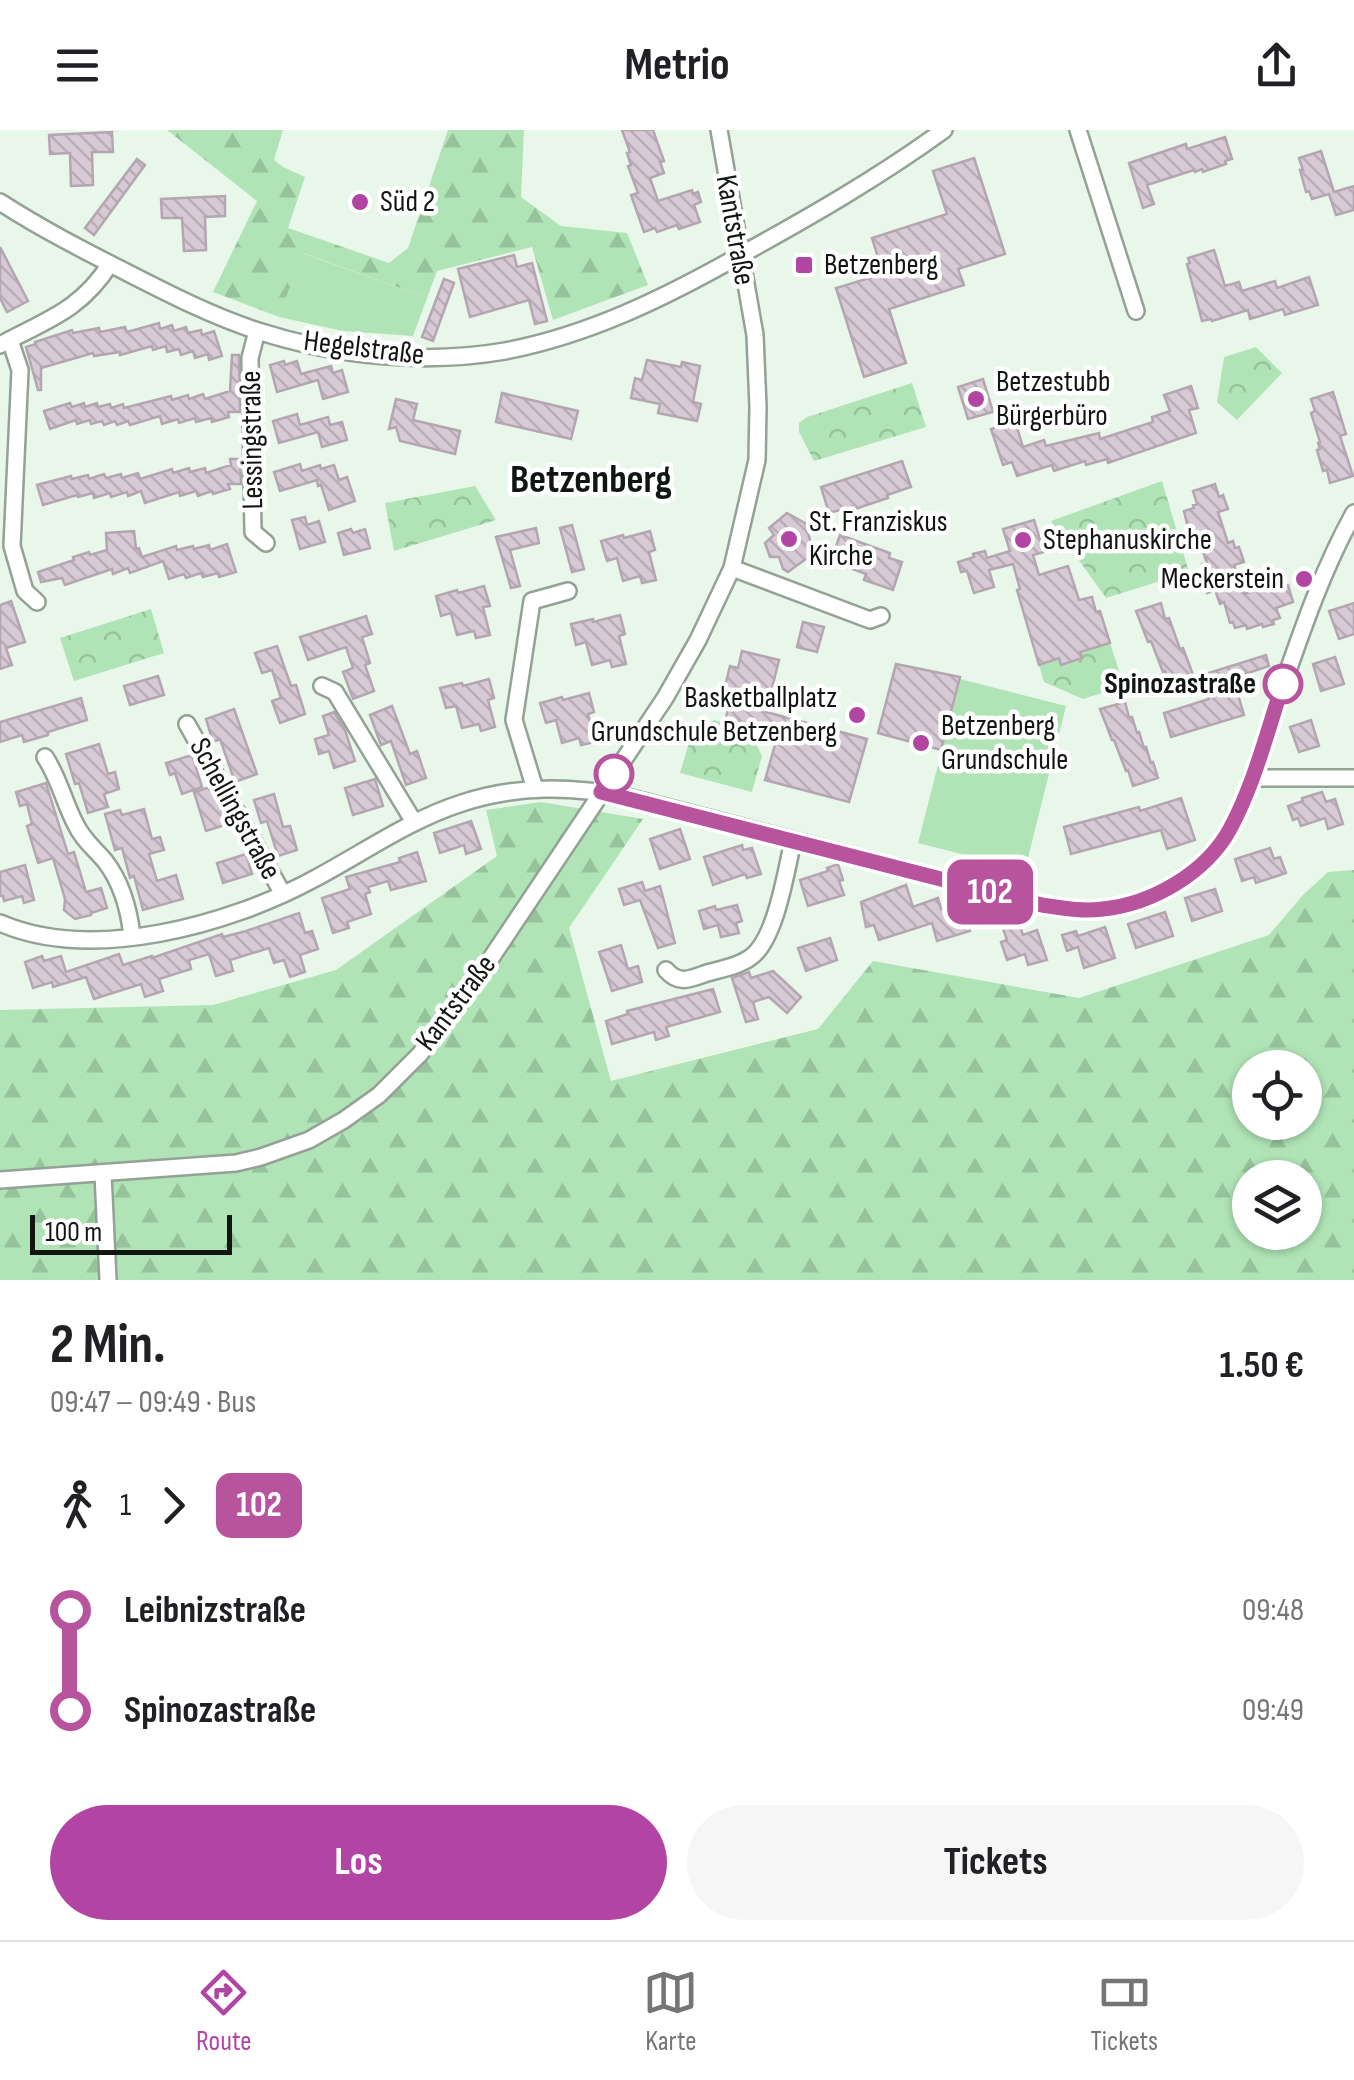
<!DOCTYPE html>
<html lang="de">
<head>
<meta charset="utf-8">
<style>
	:root { --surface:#fff; --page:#f6f6f6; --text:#202124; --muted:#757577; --line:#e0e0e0; --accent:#b245a3 }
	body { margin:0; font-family:"Sofia Sans Condensed",sans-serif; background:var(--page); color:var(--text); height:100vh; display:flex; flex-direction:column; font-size:38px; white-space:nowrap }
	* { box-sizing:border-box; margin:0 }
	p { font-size:32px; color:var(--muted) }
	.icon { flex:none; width:55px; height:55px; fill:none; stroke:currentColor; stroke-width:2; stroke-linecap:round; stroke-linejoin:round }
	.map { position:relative; height:1150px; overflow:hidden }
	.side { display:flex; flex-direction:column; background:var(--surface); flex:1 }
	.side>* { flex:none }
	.badge { padding:0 20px; border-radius:15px; font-size:35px; line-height:65px }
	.fabs { position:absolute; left:1232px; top:920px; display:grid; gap:20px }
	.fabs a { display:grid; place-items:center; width:90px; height:90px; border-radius:50%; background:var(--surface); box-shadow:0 2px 8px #0004; font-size:50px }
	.scale { position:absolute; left:30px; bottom:25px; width:202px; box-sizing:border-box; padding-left:10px; border:5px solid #121612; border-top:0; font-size:28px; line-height:35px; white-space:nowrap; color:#121612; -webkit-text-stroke:8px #fff; paint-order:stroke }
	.map>.badge { position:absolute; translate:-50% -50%; box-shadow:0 0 0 5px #fff }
	.legs { display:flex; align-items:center; gap:15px; height:110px; padding:0 50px; font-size:32px }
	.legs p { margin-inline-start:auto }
	.headline { display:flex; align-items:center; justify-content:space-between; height:170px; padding:0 50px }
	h1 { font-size:55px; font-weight:700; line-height:75px }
	.cta { display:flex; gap:20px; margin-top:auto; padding:20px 50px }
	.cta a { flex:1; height:115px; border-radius:60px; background:var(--accent); color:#fff; font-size:40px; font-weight:700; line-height:115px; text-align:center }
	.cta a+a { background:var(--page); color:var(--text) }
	ul { padding:0 50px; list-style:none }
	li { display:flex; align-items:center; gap:35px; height:100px; font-size:38px }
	li i { display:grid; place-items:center; width:15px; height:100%; margin:0 12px; background:currentColor }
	li i::after { content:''; width:25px; height:25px; margin:-12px; border:8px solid; border-radius:50%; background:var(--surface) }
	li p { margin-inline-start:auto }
	li:first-child i { background:linear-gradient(#0000 50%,currentColor 0) }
	li:last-child i { background:linear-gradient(currentColor 50%,#0000 0) }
	header { display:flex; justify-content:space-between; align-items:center; height:130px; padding:0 50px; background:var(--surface); font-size:45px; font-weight:700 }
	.menu { display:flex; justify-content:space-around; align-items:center; height:140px; border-top:2px solid var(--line); background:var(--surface); font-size:28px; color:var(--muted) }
	.menu a { display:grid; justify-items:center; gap:5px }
	.menu .on { color:var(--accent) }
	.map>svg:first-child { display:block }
	.forest { fill:url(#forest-firs); fill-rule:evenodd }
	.park { fill:url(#park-crowns) }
	.pitch { fill:#b0e4b7 }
	.building { fill:url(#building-back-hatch); stroke:#b4a6b1; stroke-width:2.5 }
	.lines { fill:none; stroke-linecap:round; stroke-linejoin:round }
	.minor-casing { stroke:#94a195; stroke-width:20 }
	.minor { stroke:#fff; stroke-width:15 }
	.line-1-casing { stroke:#fff; stroke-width:22 }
	.line-1 { stroke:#b8549e; stroke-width:15 }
	.poi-dot { fill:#b245a3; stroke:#fff; stroke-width:4 }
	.stop-1-dot { fill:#fff; stroke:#b8549e; stroke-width:5 }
	.labels { text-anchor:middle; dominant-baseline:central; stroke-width:9; stroke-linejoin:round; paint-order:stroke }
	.poi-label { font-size:30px; fill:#121612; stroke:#fff; text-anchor:start }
	.street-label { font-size:30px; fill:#121612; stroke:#fff }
	.stop-label { font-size:30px; font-weight:bold; fill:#121612; stroke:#fff; text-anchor:end }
	.district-label { font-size:40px; font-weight:bold; fill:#121612; stroke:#fff }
</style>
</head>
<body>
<header><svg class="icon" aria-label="menu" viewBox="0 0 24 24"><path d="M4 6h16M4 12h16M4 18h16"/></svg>Metrio<svg class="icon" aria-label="share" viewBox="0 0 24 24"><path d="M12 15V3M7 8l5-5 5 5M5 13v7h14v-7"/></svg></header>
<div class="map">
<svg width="1354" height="1150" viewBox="0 0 1354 1150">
	<defs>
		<pattern id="forest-firs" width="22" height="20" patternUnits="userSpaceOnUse" patternTransform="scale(2.5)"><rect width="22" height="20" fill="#b0e4b7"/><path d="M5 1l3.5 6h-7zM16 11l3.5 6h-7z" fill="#96c39c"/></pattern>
		<pattern id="park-crowns" width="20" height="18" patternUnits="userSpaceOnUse" patternTransform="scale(2.5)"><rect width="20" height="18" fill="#b0e4b7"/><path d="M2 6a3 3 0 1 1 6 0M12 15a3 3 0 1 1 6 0" fill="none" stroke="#96c39c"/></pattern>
		<pattern id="building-back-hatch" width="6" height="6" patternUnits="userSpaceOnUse" patternTransform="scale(2.5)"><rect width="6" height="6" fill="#d8cad5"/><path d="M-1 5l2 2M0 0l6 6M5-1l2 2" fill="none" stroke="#b8adb6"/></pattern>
	</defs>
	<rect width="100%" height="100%" fill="#e9f7eb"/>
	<g class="forest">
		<polygon points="167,0 283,0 274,30 283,37 305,47 288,98 389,133 408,118 448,0 524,0 521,67 561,96 627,103 648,155 553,190 532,117 437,141 427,168 303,123 279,187 213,162 257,71"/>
		<path d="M541 672 643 689 569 798 611 951 818 899 873 831 1079 868 1269 805 1303 765 1328 742 1354 740V1150H0V880L213 875 336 840 497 726 486 680ZM1250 938H1305V992H1250ZM1250 1048H1305V1102H1250Z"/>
	</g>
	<g class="park">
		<polygon points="1256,217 1282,243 1237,290 1217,272 1224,227"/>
		<polygon points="912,253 926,297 814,331 799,302 799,293 807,287"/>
		<polygon points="1162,351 1189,442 1106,468 1051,391"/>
		<polygon points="475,356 496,390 394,421 385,373"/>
		<polygon points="151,479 164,523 74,551 60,508"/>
		<polygon points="1110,513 1124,556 1083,569 1044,552 1039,535 1059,528 1062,534 1081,529 1080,522"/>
		<polygon points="714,590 749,599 762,626 752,662 680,643 691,606"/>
	</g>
	<g class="pitch">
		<polygon points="302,123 427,168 413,206 343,201 279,187"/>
		<polygon points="960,549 1066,576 1025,740 918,713"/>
	</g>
	<g class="building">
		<polygon points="622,0 653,0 664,31 660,32 664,43 650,48 658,71 692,60 693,64 698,62 701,72 694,75 700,92 679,99 677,95 657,102 655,98 644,102 631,65 638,63 628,36 631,35 627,23 630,22"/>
		<polygon points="112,2 113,22 92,22 93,55 71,56 70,23 50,24 49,5"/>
		<polygon points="1225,7 1232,29 1225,31 1226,34 1203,42 1202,39 1195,42 1194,40 1147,55 1154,74 1143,78 1129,33 1186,14 1187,19"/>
		<polygon points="1321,21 1334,62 1354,56 1354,80 1336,85 1329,64 1312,69 1309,61 1306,62 1300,40 1303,40 1299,28"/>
		<polygon points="974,28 1005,124 958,139 964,155 889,179 906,233 864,247 836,158 883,144 872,108 947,84 933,41"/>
		<polygon points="137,29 145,35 94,105 85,98"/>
		<polygon points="225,66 225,86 205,87 206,120 184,121 182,88 162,88 161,69"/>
		<polygon points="0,117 28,171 7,182 0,168"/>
		<polygon points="1214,120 1225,156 1239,152 1242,161 1275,151 1277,158 1309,147 1318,175 1285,185 1283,179 1250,189 1248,180 1212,191 1211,189 1202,191 1187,134 1190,133 1188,128"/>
		<polygon points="514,125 517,137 532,133 547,191 535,194 529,170 470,187 458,139"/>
		<polygon points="444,149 454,153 433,211 422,207"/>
		<polygon points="159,193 160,199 172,195 174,201 186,197 188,203 201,200 202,205 214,201 222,226 209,230 208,224 195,228 193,221 181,225 179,219 167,222 166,216 153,220 152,216 120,225 120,222 94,226 93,223 41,238 41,260 38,260 26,217 36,214 35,212 72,200 73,203 99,198 100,202 125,197 127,202"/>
		<polygon points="232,225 239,225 240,282 228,282 229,287 212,292 211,288 196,292 195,288 179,293 178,289 162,294 160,286 130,295 128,291 117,295 115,291 104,295 102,291 91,294 90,290 77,294 76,290 50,299 44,281 70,273 72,277 84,273 85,277 97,273 98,277 110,274 111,278 123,274 124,278 171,266 172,270 188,265 189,269 203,264 205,269 230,261"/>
		<polygon points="647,230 681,237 682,232 700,236 693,272 701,274 697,291 658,283 660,274 631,268 635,248 642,250"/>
		<polygon points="284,231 285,235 297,231 301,244 331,236 333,243 342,240 348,262 323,269 318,250 277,262 270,235"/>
		<polygon points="983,249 993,282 968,289 958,257"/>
		<polygon points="1191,256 1198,278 1189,280 1196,303 1108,333 1107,329 1086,335 1085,331 1054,341 1052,335 1017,346 1012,332 1003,335 991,299 1015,291 1023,317 1044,310 1046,316 1099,303 1100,309 1153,292 1152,287 1170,281 1164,265"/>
		<polygon points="1333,262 1346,304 1340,306 1353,346 1330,353 1327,340 1323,341 1317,320 1320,319 1318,313 1320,312 1311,283 1315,281 1311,269"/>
		<polygon points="502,263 578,281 571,309 496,292"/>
		<polygon points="396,269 417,274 413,290 460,301 455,324 400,311 396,297 389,299"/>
		<polygon points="297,284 300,295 328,287 330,295 342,292 347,310 322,317 318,302 279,313 273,291"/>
		<polygon points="230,329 240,329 241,354 228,354 230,359 213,364 212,361 198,366 196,361 180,366 179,362 145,373 141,361 128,366 127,362 111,367 110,363 94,368 93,363 78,367 77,365 43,375 37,355 71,346 72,349 88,345 89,349 104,344 106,348 121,344 122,348 138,343 140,349 172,339 173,343 189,338 190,342 205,338 206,343 231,335"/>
		<polygon points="902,331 911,357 887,365 888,368 849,381 851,377 829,383 821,357"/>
		<polygon points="300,334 302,341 320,335 321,339 334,335 339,350 347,347 355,371 329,380 321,355 318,356 317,350 280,361 274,342"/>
		<polygon points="1215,354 1219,367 1223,365 1228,379 1218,382 1228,413 1233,411 1235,418 1239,417 1244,432 1234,435 1244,464 1269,456 1271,461 1288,455 1293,472 1276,478 1280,488 1273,490 1274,494 1263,497 1262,494 1247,499 1246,495 1235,498 1233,492 1230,493 1224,472 1220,474 1215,460 1207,463 1203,449 1206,448 1202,434 1207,433 1198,408 1191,410 1184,381 1194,378 1193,375 1197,374 1193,361"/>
		<polygon points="787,383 805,393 814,423 788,442 783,439 779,427 770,427 765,413 774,405 769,398"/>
		<polygon points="305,387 307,395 319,391 325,412 300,419 292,390"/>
		<polygon points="1034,390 1044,422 1033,425 1039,445 1068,436 1079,470 1092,467 1096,482 1100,481 1110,513 1080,522 1082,528 1061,535 1059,528 1039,535 1017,460 1020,459 1013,434 989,440 994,457 974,463 967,441 961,442 958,432 974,427 973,424 985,421 987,428 1010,421 1003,399"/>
		<polygon points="572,395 584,439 572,442 560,398"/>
		<polygon points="536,398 539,413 510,420 520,456 511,458 496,407"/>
		<polygon points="351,399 353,403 365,399 370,418 344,425 338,403"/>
		<polygon points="134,401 136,419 139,418 142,427 176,416 177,420 193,416 194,419 209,415 210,420 227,414 236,442 219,447 218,443 203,447 201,443 186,448 184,444 169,449 163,431 130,443 128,438 113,444 112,439 65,455 62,448 41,452 38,442 74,430 73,427 89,422 90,425 107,420 106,403"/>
		<polygon points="650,401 655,420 649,422 656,450 642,453 640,446 623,451 617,428 607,431 601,411 623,405 624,408"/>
		<polygon points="840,405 890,423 889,428 902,432 893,460 864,450 866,444 831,431"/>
		<polygon points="484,456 490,476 483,477 490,505 476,508 474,501 457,505 451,483 441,486 436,466 457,460 458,463"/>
		<polygon points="11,471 25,512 6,518 12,535 0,539 0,475"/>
		<polygon points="1161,473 1165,489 1169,488 1180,519 1183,518 1195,550 1170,557 1165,541 1163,542 1151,511 1148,512 1136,481"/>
		<polygon points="1354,473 1354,504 1339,509 1329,481"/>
		<polygon points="620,485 625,504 619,506 626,534 612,537 610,530 592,535 586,512 576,515 571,494 593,489 593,492"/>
		<polygon points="366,486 372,504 362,507 370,533 365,535 374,561 353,569 343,542 353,538 346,517 308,530 300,507"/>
		<polygon points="803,492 824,497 817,522 797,517"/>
		<polygon points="277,516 291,556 296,555 305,584 280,593 272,571 281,568 272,540 262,543 255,523"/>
		<polygon points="742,521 779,530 766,582 867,609 849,672 765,650 779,601 726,588 730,570 722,568 730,536 738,538"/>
		<polygon points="1266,525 1269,536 1233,548 1244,585 1171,607 1164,583 1209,569 1202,545"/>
		<polygon points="1335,527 1344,554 1321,561 1313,534"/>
		<polygon points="896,534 960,547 941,620 878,603"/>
		<polygon points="158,546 164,565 130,575 124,556"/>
		<polygon points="489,549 494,568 488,570 495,597 481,601 479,594 462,598 456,576 446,578 440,558 462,553 463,556"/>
		<polygon points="589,563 594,582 588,584 595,612 581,615 579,608 562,613 556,590 546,593 540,573 562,567 563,570"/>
		<polygon points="81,568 87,590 48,602 48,605 24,612 22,605 0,612 0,592"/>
		<polygon points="1125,572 1129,587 1132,587 1137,603 1139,602 1144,618 1146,617 1151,633 1153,632 1158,648 1133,656 1128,640 1126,641 1114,610 1112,610 1100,579"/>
		<polygon points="392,576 410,624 417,621 426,648 406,655 391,611 381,615 370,585"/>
		<polygon points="234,579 257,644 235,652 220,609 213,612 206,589"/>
		<polygon points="334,582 345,600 355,631 334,638 329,621 319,624 315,609 329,605 323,586"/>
		<polygon points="1311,590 1319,616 1299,622 1290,597"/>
		<polygon points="99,614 108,644 115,642 119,659 104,664 108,677 88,683 79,653 75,654 66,624"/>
		<polygon points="192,625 202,657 182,664 175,643 170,645 166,633"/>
		<polygon points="375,649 383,676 353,685 345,658"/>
		<polygon points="46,653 68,724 74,722 86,762 101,758 107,778 91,783 91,785 75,789 64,780 65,769 53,728 38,733 27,696 32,694 27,674 20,676 16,662"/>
		<polygon points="210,657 228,694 206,701 194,662"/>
		<polygon points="1322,662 1326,672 1335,669 1343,694 1328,699 1325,688 1301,696 1298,688 1293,690 1288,676 1303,671 1302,668"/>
		<polygon points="274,664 283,697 290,696 297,720 278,726 267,691 261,693 254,670"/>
		<polygon points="1181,668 1195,710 1167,719 1161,700 1071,724 1064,697 1139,677 1140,681"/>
		<polygon points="144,679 152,709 160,707 164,720 149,724 157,751 176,745 183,769 143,780 134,746 130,748 122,718 115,720 105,684 120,680 122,685"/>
		<polygon points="471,691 481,719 466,724 464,715 440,723 434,703"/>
		<polygon points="680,699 690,729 660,739 650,709"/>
		<polygon points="742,715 743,720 752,718 761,744 747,748 745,744 713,755 704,727"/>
		<polygon points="1270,718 1274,729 1280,727 1286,743 1256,753 1254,747 1242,751 1235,729"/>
		<polygon points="417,722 426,751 391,760 388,751 368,757 370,762 365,764 371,784 347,792 349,798 333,803 322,768 350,759 346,747 400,732 399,728"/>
		<polygon points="246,724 252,744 223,753 217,733"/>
		<polygon points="838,734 843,750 839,751 844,765 808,776 800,750 828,741 827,738"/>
		<polygon points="25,735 34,770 24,773 22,766 4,771 3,766 0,766 0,742"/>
		<polygon points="642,752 645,761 660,756 675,813 658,818 640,770 624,775 619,759"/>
		<polygon points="906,755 913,777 938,768 941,779 960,772 970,801 937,811 932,793 879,810 874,795 866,797 861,772"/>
		<polygon points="1215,759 1222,781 1192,791 1185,768"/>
		<polygon points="737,775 742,791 736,793 739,803 721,807 718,795 704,799 699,781 715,776 716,780"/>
		<polygon points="1165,782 1173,806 1136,818 1128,794"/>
		<polygon points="299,783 305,803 312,801 318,819 300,825 305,842 290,847 284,830 274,833 269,818 230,830 233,841 216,846 209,824 189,830 191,839 159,849 163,861 145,867 141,854 94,869 86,847 53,857 52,852 33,858 25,832 42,826 44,831 61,826 66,842 119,824 123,835 152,826 152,828 222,804 223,807 246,801"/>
		<polygon points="1016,785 1023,805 1037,800 1047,830 1028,835 1025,824 1007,830 1001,812 1007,810 1000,790"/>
		<polygon points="1105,797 1115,828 1084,838 1078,817 1067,821 1062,805 1076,801 1078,806"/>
		<polygon points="830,808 837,830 806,841 798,818"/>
		<polygon points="621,815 628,839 638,836 642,852 612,861 599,822"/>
		<polygon points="773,841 801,867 787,883 769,867 753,872 758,889 746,892 732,848 749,842 751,848"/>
		<polygon points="713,859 720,882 666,897 669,906 656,910 654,902 612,914 606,891 628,884 627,881"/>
	</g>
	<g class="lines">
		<g class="minor-casing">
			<g id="minor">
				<polyline points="1078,0 1136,181"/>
				<path d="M0 72C40 98 83 120 126 142 169 164 212 186 258 201 335 226 425 235 505 221 589 205 664 168 737 127 808 88 878 48 944 0"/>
				<polyline points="257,201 250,228 253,402 266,413"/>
				<polyline points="10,210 20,240 12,416 25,461 37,472"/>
				<path d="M0 215C46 190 80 181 110 134"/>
				<polyline points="732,438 870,490 881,486"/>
				<polyline points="322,556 335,562 414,692"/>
				<polyline points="187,594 283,764"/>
				<path d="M45 627C59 648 64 672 75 693 82 709 94 718 105 731 122 753 129 779 132 806"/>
				<polyline points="1251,648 1354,648"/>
				<polyline points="535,659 514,590 532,471 568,461"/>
				<path d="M0 793C92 833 229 795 314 749 363 723 409 690 462 673 517 655 571 656 627 667L1042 775C1062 778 1082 781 1103 779 1152 774 1202 744 1228 702 1249 667 1261 619 1274 581 1298 513 1319 446 1354 383"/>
				<path d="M666 840C679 855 690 849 707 843 722 839 739 836 751 827 776 809 786 741 793 711"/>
				<polyline points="103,1044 108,1150"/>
				<polyline points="0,1050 236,1033 261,1027 309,1010 344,990 379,965 420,924 481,843 665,568 698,510 732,438 757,330 758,277 755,205 719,0"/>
			</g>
		</g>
		<use href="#minor" class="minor"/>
	</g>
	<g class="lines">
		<g class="line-1-casing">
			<path id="line-1" d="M614 644 601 662 1042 775C1062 778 1083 782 1103 779 1152 774 1206 743 1230 699 1254 655 1267 602 1283 554"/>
		</g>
		<use href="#line-1" class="line-1"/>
	</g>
	<g class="poi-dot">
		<circle cx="360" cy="72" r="10"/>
		<rect x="794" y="125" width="20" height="20" rx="5"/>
		<circle cx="976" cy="269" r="10"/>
		<circle cx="789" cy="409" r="10"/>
		<circle cx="1023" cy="410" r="10"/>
		<circle cx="1304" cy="449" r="10"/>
		<circle cx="857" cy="585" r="10"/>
		<circle cx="921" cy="613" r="10"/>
	</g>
	<g class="stop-1-dot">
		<circle cx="1283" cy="554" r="18"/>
		<circle cx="614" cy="644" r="18"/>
	</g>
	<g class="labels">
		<g class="poi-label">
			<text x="380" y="72">Süd 2</text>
			<text x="824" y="135">Betzenberg</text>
			<text x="996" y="252">Betzestubb<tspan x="996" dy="34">Bürgerbüro</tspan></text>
			<text x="809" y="392">St. Franziskus<tspan x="809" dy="34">Kirche</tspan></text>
			<text x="1043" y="410">Stephanuskirche</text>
			<text x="1284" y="449" text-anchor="end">Meckerstein</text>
			<text x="837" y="568" text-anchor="end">Basketballplatz<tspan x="837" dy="34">Grundschule Betzenberg</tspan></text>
			<text x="941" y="596">Betzenberg<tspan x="941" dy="34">Grundschule</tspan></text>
		</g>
		<g class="street-label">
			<text transform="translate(735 100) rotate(80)">Kantstraße</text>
			<text transform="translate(364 218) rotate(7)">Hegelstraße</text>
			<text transform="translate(252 310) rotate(-91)">Lessingstraße</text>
			<text transform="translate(235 679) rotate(61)">Schellingstraße</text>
			<text transform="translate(456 873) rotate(-53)">Kantstraße</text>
		</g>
		<g class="stop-label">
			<text x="1256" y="554">Spinozastraße</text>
		</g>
		<g class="district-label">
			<text x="591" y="350">Betzenberg</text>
		</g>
	</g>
</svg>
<div class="fabs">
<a><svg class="icon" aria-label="locate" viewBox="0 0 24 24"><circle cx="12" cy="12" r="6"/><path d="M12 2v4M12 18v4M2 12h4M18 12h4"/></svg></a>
<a><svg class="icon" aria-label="layers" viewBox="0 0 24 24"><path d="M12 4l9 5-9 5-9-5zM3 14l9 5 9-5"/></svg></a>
</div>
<div class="scale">100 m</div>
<b class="badge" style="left:990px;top:762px;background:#b8549e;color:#fff">102</b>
</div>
<section class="side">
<div class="headline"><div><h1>2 Min.</h1><p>09:47 – 09:49 · Bus</p></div><b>1.50 €</b></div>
<div class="legs"><svg class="icon" aria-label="walk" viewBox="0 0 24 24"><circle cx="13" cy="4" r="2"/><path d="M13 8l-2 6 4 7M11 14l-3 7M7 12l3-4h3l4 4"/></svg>1<svg class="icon" aria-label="forward" viewBox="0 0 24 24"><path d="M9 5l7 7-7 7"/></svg><b class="badge" style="background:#b8549e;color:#fff">102</b></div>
<ul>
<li><i style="color:#b8549e"></i><b>Leibnizstraße</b><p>09:48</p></li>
<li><i style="color:#b8549e"></i><b>Spinozastraße</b><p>09:49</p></li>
</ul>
<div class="cta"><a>Los</a><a>Tickets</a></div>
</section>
<nav class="menu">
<a class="on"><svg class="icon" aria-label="directions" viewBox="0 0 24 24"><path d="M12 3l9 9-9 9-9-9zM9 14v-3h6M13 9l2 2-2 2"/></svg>Route</a>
<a><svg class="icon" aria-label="map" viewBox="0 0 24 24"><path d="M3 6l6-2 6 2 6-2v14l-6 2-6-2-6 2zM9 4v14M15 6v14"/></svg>Karte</a>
<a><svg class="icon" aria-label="tickets" viewBox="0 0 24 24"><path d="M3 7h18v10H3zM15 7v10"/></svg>Tickets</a>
</nav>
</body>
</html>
